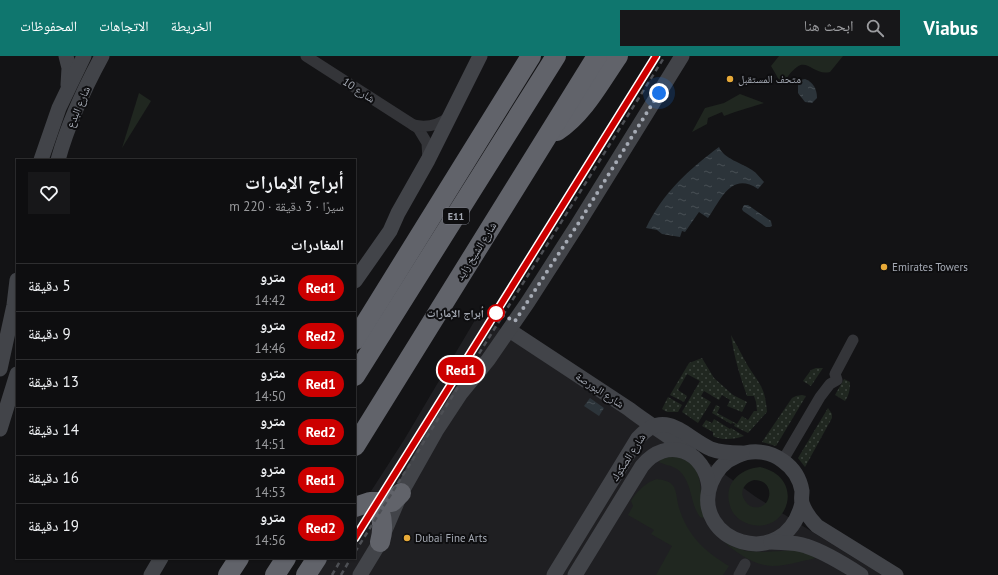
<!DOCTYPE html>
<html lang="ar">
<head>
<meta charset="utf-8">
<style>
	:root { --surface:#0e0e10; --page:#171719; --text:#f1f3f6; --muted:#9b9c9f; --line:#2e2e30; --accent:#0f766e }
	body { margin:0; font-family:"PT Sans","Noto Naskh Arabic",sans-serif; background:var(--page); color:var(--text); direction:rtl; height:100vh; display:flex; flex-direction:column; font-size:15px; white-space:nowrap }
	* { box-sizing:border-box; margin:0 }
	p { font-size:13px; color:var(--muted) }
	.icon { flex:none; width:22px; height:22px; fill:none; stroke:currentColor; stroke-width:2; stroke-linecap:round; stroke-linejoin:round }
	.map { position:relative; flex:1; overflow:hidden; direction:ltr }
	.panel { position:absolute; left:16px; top:103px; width:340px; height:400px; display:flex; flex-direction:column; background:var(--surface); border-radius:0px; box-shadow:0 1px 3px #0004,0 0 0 1px var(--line); direction:rtl }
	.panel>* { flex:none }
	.badge { padding:0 8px; border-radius:13px; font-size:14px; line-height:26px }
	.you { position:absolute; width:20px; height:20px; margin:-10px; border:3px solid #fff; border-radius:50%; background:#1a73e8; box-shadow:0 0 0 6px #1a73e833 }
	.map>.badge { position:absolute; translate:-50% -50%; box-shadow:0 0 0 2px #fff }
	h2 { padding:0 12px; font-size:15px; line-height:36px }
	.round { display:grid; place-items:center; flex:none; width:42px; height:42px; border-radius:0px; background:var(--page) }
	.headline { display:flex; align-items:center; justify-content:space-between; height:68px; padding:0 12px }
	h1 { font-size:19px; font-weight:800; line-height:30px }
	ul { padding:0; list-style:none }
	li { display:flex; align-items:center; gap:12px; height:48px; padding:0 12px; border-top:1px solid var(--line) }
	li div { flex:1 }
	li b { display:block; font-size:15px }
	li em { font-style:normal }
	li .badge { min-width:44px; font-weight:700; text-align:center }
	header { display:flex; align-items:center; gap:24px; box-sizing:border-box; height:56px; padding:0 20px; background:var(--accent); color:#fff }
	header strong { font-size:19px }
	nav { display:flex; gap:22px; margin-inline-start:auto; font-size:14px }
	.search { width:280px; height:36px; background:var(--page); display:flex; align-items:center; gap:10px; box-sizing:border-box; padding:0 14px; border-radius:0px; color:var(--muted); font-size:15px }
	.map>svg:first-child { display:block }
	.built { fill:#1f1f22 }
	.grass { fill:#202720; fill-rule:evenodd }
	.garden { fill:url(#garden-dots) }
	.water { fill:url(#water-ripples) }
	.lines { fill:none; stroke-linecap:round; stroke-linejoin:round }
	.street { stroke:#343539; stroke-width:11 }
	.secondary { stroke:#424449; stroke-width:15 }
	.highway { stroke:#61636a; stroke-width:20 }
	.rail { stroke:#4d4f54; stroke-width:2.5; stroke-dasharray:5 4; stroke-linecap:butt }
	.line-casing { stroke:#fff; stroke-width:9 }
	.line { stroke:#c00; stroke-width:6 }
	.walk { stroke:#a5aab4; stroke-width:4; stroke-dasharray:0 7.2 }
	.poi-dot { fill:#e8aa38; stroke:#0e0e10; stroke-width:1.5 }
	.stop-dot { fill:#fff; stroke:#c00; stroke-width:2 }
	.labels { text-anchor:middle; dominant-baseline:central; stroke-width:4; stroke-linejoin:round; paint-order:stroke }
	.shield { fill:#0e0e10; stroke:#787b83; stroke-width:1 }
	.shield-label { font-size:10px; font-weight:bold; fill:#a5aab4 }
	.poi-label { font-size:11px; fill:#a5aab4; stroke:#0e0e10; text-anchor:start }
	.street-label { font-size:11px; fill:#a5aab4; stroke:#0e0e10 }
	.stop-label { font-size:11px; font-weight:bold; fill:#a5aab4; stroke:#0e0e10; text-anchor:end }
</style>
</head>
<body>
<header>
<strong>Viabus</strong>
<div class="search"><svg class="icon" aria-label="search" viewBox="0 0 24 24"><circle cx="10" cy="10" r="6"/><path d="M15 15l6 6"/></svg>ابحث هنا</div>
<nav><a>الخريطة</a><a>الاتجاهات</a><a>المحفوظات</a></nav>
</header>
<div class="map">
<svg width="998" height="519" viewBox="0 0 998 519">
	<defs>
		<pattern id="garden-dots" width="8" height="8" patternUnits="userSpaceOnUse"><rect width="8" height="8" fill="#202720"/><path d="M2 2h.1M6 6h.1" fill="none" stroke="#3d443e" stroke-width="1.8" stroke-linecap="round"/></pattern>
		<pattern id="water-ripples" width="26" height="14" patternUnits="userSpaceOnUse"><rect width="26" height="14" fill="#2c343a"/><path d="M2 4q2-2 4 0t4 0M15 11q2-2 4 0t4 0" fill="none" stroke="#484f54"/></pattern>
	</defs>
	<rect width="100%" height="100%" fill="#131315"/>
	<polygon class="built" points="478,259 648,363 756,441 882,519 318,519 328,502 355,502 355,460 404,384"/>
	<g class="grass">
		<path d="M779 0H843L830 16C815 20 808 3 797 11 791 15 786 23 782 29L771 10Z"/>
		<polygon points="139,37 151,45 122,92"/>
		<polygon points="740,38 764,47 735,56 724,60 722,56 708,62 707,68 692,76 705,52 724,47"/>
		<path d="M674 400C696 405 700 418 701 438 701 445 703 453 704 460L703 462 700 461C689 446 693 425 677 413 671 409 664 409 659 406L661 403Z"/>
		<path d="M760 411C809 422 786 483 746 467 739 464 732 458 730 450 723 427 740 413 760 411ZM754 424C777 424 772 455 753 451 749 450 746 447 744 443 739 434 746 426 754 424Z"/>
		<path d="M657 423C664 424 670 425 674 431 677 437 677 446 679 452 688 480 704 495 729 510L723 519H656L672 490 651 478 654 474 628 459 633 450 631 445C637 435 646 426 657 423Z"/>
		<path d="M723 485 731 490 746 495 764 496 797 494 817 501C812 504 805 504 799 506 790 508 781 510 772 510 755 510 735 496 723 485Z"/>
	</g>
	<g class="garden">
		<path d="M731 279C737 289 742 300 748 310 760 329 765 331 767 356L748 377 734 370 735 368 732 367 731 368 712 357 716 349 720 351 717 357 737 368 742 360 748 364 754 355H757L756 346 754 340H747C740 320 734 301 731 279Z"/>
		<polygon points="702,302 714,322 733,339 747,346 742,356 727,350 730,344 722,339 719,344 704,335 701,340 711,346 698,367 682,356 700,325 687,318 678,334 687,340 684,346 670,339 689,307"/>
		<polygon points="816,312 823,312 811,330 803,325 811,314"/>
		<path d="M844 323 850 326C850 334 849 339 845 345L835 339Z"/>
		<polygon points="802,339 806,340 776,390 762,386 792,342 796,340"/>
		<polygon points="668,341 682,349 678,356 667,356 662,353"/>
		<polygon points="828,352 832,358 832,362 805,411 798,402"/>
		<path d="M714 363 730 373 731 372 744 380C735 383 722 385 713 380V376L702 370 706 364 712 367Z"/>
	</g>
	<g class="water">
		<path d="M805 23C813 26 817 33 817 42L812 47 805 46 798 37V26L800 24Z"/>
		<path d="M719 91C724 103 742 107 752 114 757 117 760 122 764 126L758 133C731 115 721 144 708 162L699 156 685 176 682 175 680 181 662 178 657 174 646 172C663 137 688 114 719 91Z"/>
		<polygon points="744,149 748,149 771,165 772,170 770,171 766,171 743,155 742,153"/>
		<polygon points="590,342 604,352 599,360 584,350"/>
	</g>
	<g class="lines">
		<g class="street">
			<polyline points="306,0 418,72 427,87 428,104"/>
			<path d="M413 69C427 72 438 70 449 61"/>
			<polyline points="783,404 820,341 830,328 837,324 835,318 853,284"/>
			<polyline points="739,519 745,508"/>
		</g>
		<g class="secondary">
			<polyline points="66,0 69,12 68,29"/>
			<polyline points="41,104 59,52 84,0"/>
			<path d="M58 104C68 68 84 33 102 0"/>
			<polyline points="355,225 390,175 398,157 428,104 480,0"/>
			<path d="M509 274 629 353C648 368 670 380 689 396"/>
			<polyline points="0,313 14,249 17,224"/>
			<polyline points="0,373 17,318"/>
			<path d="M802 447C785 519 689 485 711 427 716 415 724 405 737 400 752 393 770 395 783 405 793 412 800 423 802 435 802 439 801 443 802 447 805 456 811 464 817 470L896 519"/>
			<path d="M771 486C783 487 795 486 806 490 825 496 844 508 861 519"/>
			<polyline points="151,519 161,502"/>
			<polyline points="360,519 380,486 401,437 436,375 461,337 488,304 528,246 578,168 682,0"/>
			<path d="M554 519 638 382C666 351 684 381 711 393 721 397 732 397 742 397"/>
			<path d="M575 519 642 410C667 379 706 395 709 432"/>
		</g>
		<g class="highway">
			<path d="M557 75C584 57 600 26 618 0"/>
			<polyline points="355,284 531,0"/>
			<polyline points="355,320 556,0"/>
			<polyline points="355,390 597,0"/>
			<path d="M376 446C383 460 384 472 380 486"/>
			<polyline points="355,451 370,446 392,446 401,437"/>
			<polyline points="228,519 239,502"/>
			<polyline points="275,519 286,502"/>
			<polyline points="306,519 317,502"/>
		</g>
		<g class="rail">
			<polyline points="355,482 656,0"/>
			<polyline points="355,496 665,0"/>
			<polyline points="332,519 342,502"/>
			<polyline points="341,519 351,502"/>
		</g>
	</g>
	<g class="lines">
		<g class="line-casing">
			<polyline id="line" points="355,482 656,0"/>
		</g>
		<use href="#line" class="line"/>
		<polyline class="walk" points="496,257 515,265 578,168 659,37"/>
	</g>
	<g class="poi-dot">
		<circle cx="730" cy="23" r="4"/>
		<circle cx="884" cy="211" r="4"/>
		<circle cx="407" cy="482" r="4"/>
	</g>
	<circle class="stop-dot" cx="496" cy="257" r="8"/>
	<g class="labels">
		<rect class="shield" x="443" y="152" width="26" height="16" rx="3"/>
		<g class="shield-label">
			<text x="456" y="160">E11</text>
		</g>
		<g class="poi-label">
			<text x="738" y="23">متحف المستقبل</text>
			<text x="892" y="211">Emirates Towers</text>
			<text x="415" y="482">Dubai Fine Arts</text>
		</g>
		<g class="street-label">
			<text transform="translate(359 34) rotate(33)">شارع 10</text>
			<text transform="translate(78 51) rotate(-67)">شارع البدع</text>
			<text transform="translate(476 195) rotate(-58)">شارع الشيخ زايد</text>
			<text transform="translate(600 334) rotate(33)">شارع البورصة</text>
			<text transform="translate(628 401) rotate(-57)">شارع الصكوك</text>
		</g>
		<g class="stop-label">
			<text x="484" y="257">أبراج الإمارات</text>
		</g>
	</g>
</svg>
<div class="you" style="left:659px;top:37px"></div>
<b class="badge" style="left:461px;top:314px;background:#c00;color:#fff">Red1</b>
<section class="panel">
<div class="headline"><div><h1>أبراج الإمارات</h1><p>سيرًا · 3 دقيقة · 220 m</p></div><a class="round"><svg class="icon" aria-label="heart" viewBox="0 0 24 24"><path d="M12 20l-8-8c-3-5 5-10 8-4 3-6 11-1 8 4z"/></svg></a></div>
<h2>المغادرات</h2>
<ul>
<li><span class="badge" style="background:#c00;color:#fff">Red1</span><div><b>مترو</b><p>14:42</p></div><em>5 دقيقة</em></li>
<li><span class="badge" style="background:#c00;color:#fff">Red2</span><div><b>مترو</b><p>14:46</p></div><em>9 دقيقة</em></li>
<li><span class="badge" style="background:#c00;color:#fff">Red1</span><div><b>مترو</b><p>14:50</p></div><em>13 دقيقة</em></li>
<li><span class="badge" style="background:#c00;color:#fff">Red2</span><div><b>مترو</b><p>14:51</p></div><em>14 دقيقة</em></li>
<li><span class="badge" style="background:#c00;color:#fff">Red1</span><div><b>مترو</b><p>14:53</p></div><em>16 دقيقة</em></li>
<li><span class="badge" style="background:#c00;color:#fff">Red2</span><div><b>مترو</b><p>14:56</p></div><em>19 دقيقة</em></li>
</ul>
</section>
</div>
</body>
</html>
